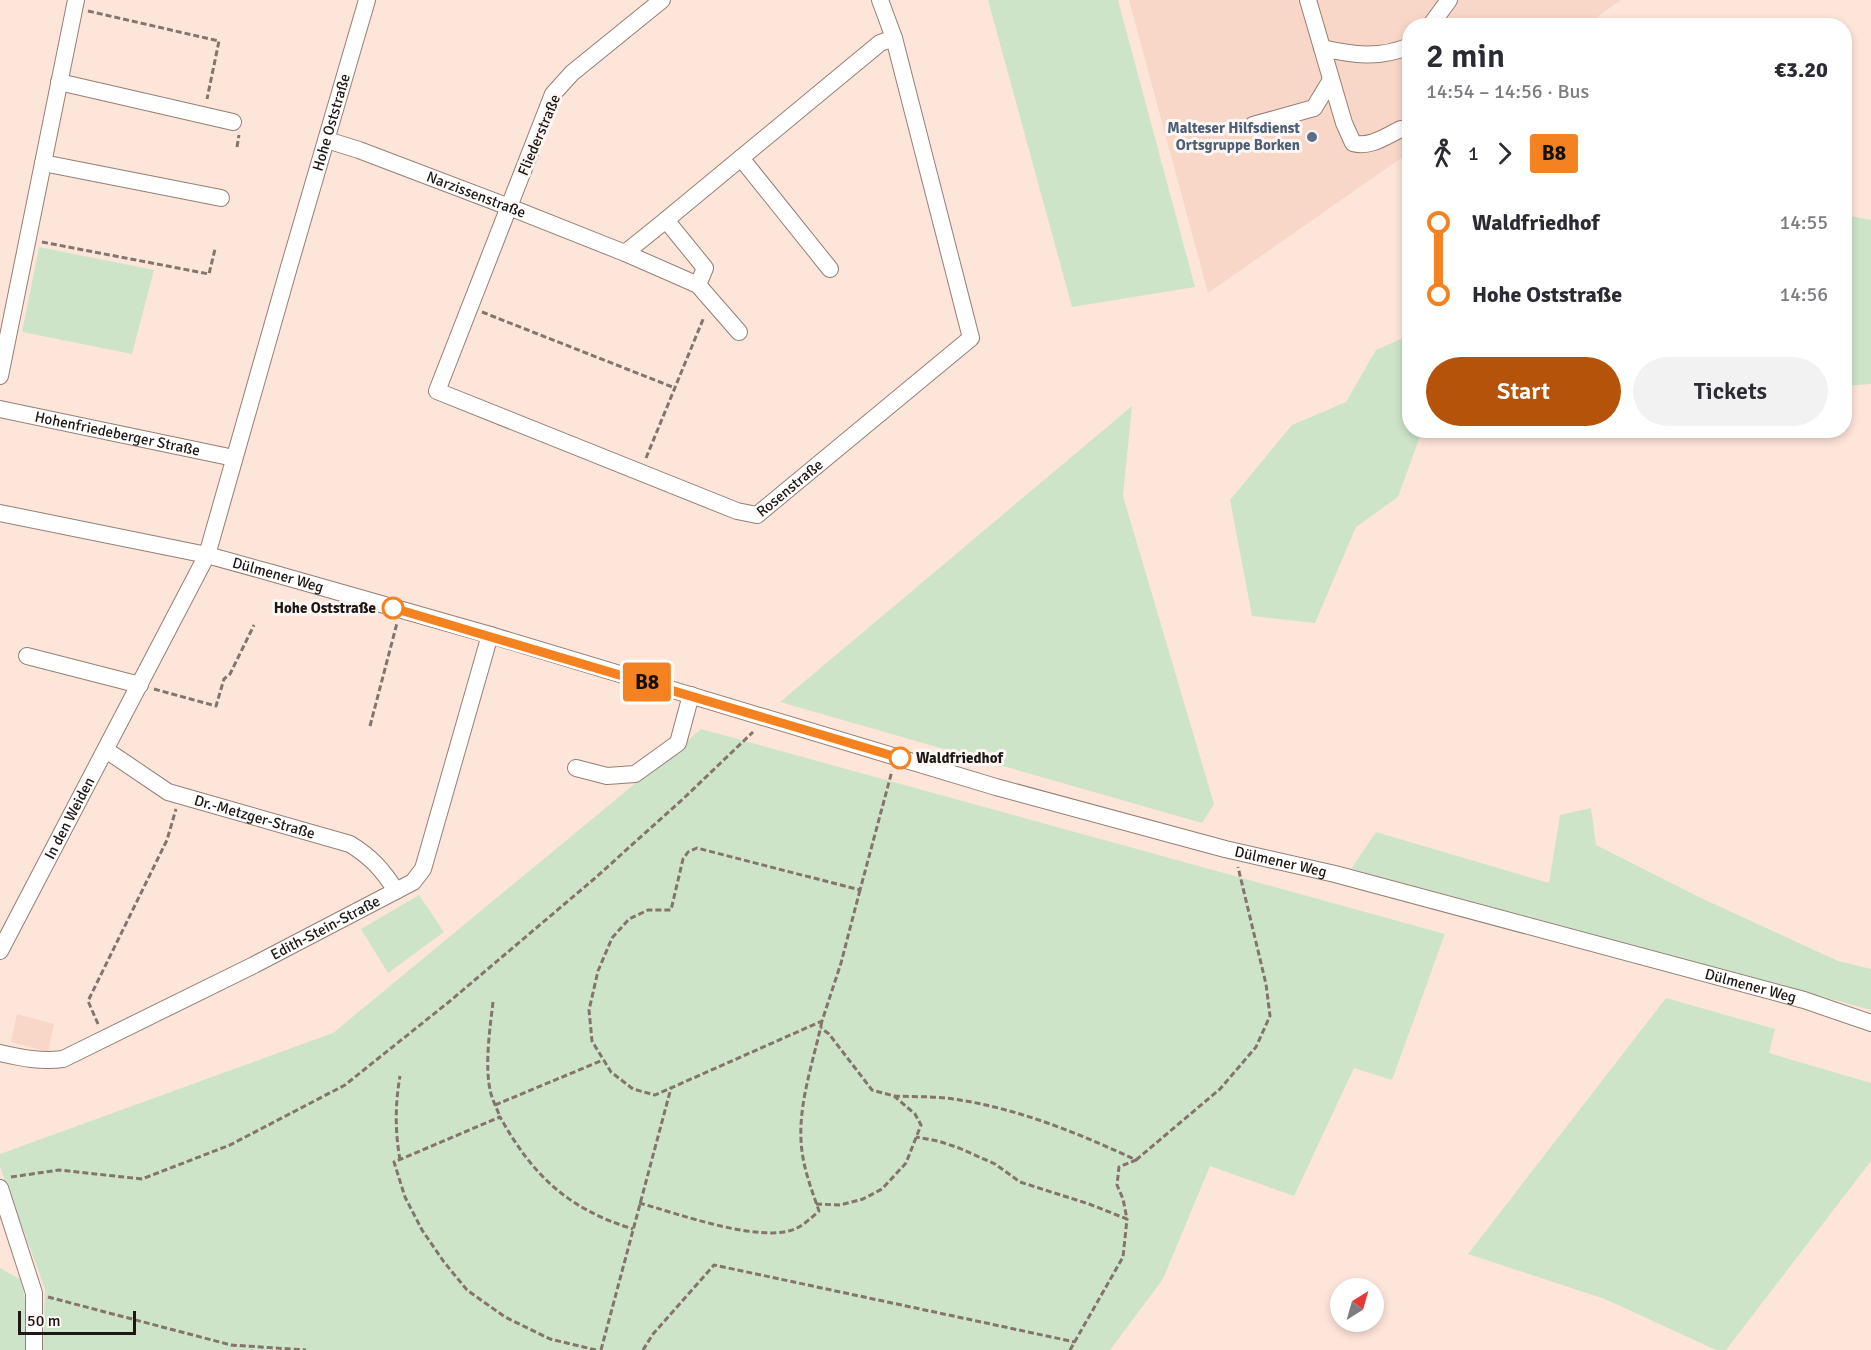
<!DOCTYPE html>
<html lang="en">
<head>
<meta charset="utf-8">
<style>
	:root { --surface:#fff; --page:#f2f2f3; --text:#2b2b33; --muted:#7c7c81; --accent:#b45309 }
	body { margin:0; font-family:Signika,sans-serif; background:var(--page); color:var(--text); height:100vh; display:flex; flex-direction:column; font-size:22px; white-space:nowrap }
	* { box-sizing:border-box; margin:0 }
	p { font-size:20px; color:var(--muted) }
	.icon { flex:none; width:33px; height:33px; fill:none; stroke:currentColor; stroke-width:2; stroke-linecap:round; stroke-linejoin:round }
	.map { position:relative; flex:1; overflow:hidden }
	.panel { position:absolute; left:1402px; top:18px; width:450px; height:420px; display:flex; flex-direction:column; background:var(--surface); border-radius:24px; box-shadow:0 3px 9px #0003 }
	.panel>* { flex:none }
	.badge { padding:0 12px; border-radius:4px; font-size:21px; line-height:39px }
	.needle { width:39px; rotate:37deg }
	.fabs { position:absolute; left:1330px; top:1278px; display:grid; gap:12px }
	.fabs a { display:grid; place-items:center; width:54px; height:54px; border-radius:50%; background:var(--surface); box-shadow:0 3px 9px #0003; font-size:30px }
	.scale { position:absolute; left:18px; bottom:15px; width:118px; box-sizing:border-box; padding-left:6px; border:3px solid #1f1713; border-top:0; font-size:16px; line-height:21px; white-space:nowrap; color:#1f1713; -webkit-text-stroke:4px #fcf7f5; paint-order:stroke }
	.map>.badge { position:absolute; translate:-50% -50%; box-shadow:0 0 0 3px #fff }
	.legs { display:flex; align-items:center; gap:9px; height:66px; padding:0 24px; font-size:20px }
	.legs p { margin-inline-start:auto }
	.overview { display:flex; align-items:center; justify-content:space-between; height:102px; padding:0 24px }
	h1 { font-size:33px; font-weight:600; line-height:45px }
	.cta { display:flex; gap:12px; margin-top:auto; padding:12px 24px }
	.cta a { flex:1; height:69px; border-radius:36px; background:var(--accent); color:#fff; font-size:24px; font-weight:600; line-height:69px; text-align:center }
	.cta a+a { background:var(--page); color:var(--text) }
	ul { padding:0 24px; list-style:none }
	li { display:flex; align-items:center; gap:21px; height:72px; font-size:22px }
	li i { display:grid; place-items:center; width:9px; height:100%; margin:0 8px; background:currentColor }
	li i::after { content:''; width:15px; height:15px; margin:-8px; border:4px solid; border-radius:50%; background:var(--surface) }
	li p { margin-inline-start:auto }
	li:first-child i { background:linear-gradient(#0000 50%,currentColor 0) }
	li:last-child i { background:linear-gradient(currentColor 50%,#0000 0) }
	.map>svg:first-child { display:block }
	.built { fill:#f8d7c9 }
	.green { fill:#cee4c9 }
	.lines { fill:none; stroke-linecap:round; stroke-linejoin:round }
	.minor-casing { stroke:#957f75; stroke-width:18 }
	.path { stroke:#83746d; stroke-width:3; stroke-dasharray:6 3; stroke-linecap:butt }
	.minor { stroke:#fff; stroke-width:16 }
	.line-1-casing { stroke:#fff; stroke-width:14 }
	.line-1 { stroke:#f58220; stroke-width:9 }
	.service-dot { fill:#5c6f8a; stroke:#fcf7f5; stroke-width:2 }
	.stop-1-dot { fill:#fff; stroke:#f58220; stroke-width:3 }
	.labels { text-anchor:middle; dominant-baseline:central; stroke-width:6; stroke-linejoin:round; paint-order:stroke }
	.street-label { font-size:15px; fill:#1f1713; stroke:#fcf7f5 }
	.service-label { font-size:15px; font-weight:bold; fill:#4e5e75; stroke:#fcf7f5; text-anchor:end }
	.stop-label { font-size:15px; font-weight:bold; fill:#1f1713; stroke:#fcf7f5; text-anchor:end }
</style>
</head>
<body>
<div class="map">
<svg width="1871" height="1350" viewBox="0 0 1871 1350">
	<rect width="100%" height="100%" fill="#fee5da"/>
	<g class="built">
		<polygon points="1129,0 1621,0 1586,25 1410,26 1410,152 1208,293"/>
		<polygon points="17,1014 54,1024 48,1052 11,1042"/>
	</g>
	<g class="green">
		<polygon points="988,0 1118,0 1195,287 1072,307"/>
		<polygon points="1850,216 1871,220 1871,384 1845,386 1845,219"/>
		<polygon points="39,247 154,270 132,354 22,332"/>
		<polygon points="1410,335 1410,430 1422,431 1398,497 1356,527 1315,623 1252,616 1230,500 1292,425 1346,402 1376,350"/>
		<polygon points="1132,406 1123,496 1214,804 1202,823 780,702"/>
		<polygon points="701,729 1445,934 1392,1080 1354,1068 1294,1196 1210,1166 1163,1279 1110,1350 43,1350 45,1289 0,1167 0,1154 333,1033"/>
		<polygon points="1591,808 1596,845 1701,898 1838,961 1871,969 1871,1010 1351,869 1376,832 1549,883 1560,815"/>
		<polygon points="419,895 444,932 388,973 361,929"/>
		<polygon points="1666,998 1775,1029 1769,1053 1871,1083 1871,1161 1726,1350 1716,1350 1605,1299 1468,1254"/>
		<path d="M0 1268 20 1279C28 1303 27 1325 26 1350H0Z"/>
	</g>
	<g class="lines">
		<g class="minor-casing">
			<g id="minor">
				<path id="s1" d="M662 0 572 73 553 94 437 391 737 511 757 515 971 338 894 38 880 0"/>
				<path d="M1308 0 1344 123 1353 143C1370 148 1386 136 1401 129"/>
				<polyline points="1430,26 1449,0"/>
				<path d="M1322 48C1353 55 1379 59 1410 46"/>
				<polyline points="59,82 233,122"/>
				<polyline points="1253,125 1314,108 1331,80"/>
				<path id="s2" d="M327 140 359 150 509 207 625 253 698 285 739 332"/>
				<polyline points="741,158 830,269"/>
				<polyline points="43,163 221,198"/>
				<polyline points="666,220 880,43 894,38"/>
				<polyline points="625,253 666,220 705,268 698,285"/>
				<polyline points="0,376 76,0"/>
				<path id="s3" d="M0 409 234 458"/>
				<path id="s4" d="M0 513 207 555 272 573 490 635 996 787 1225 849 1335 874 1804 1000 1871 1023"/>
				<polyline points="27,656 140,685"/>
				<path id="s5" d="M106 750 168 792 350 844C371 857 383 870 396 891"/>
				<polyline points="576,768 607,776 635,774 678,743 691,695"/>
				<path id="s6" d="M0 951 207 555 289 267 367 0"/>
				<path id="s7" d="M0 1053C22 1058 41 1062 63 1059L254 965 413 882 423 869 490 635"/>
				<polyline points="0,1188 34,1293 34,1350"/>
			</g>
		</g>
		<g class="path">
			<polyline points="88,11 219,41 207,99"/>
			<polyline points="237,147 239,135"/>
			<polyline points="42,242 209,274 215,249"/>
			<polyline points="482,312 675,388"/>
			<polyline points="646,458 704,317"/>
			<polyline points="154,689 216,706 224,679 230,674 254,625"/>
			<polyline points="370,726 397,623"/>
			<polyline points="860,890 841,963 822,1021 655,1095 633,1089 611,1072 592,1041 589,1010 598,971 612,938 629,919 648,910 671,910 683,859 688,852 697,848 860,890 892,771"/>
			<path d="M493 1002C490 1028 484 1068 491 1094 493 1101 497 1109 500 1117"/>
			<polyline points="98,1024 88,1001 167,840 176,809"/>
			<path d="M894 1096C913 1097 934 1096 953 1099 1017 1108 1078 1133 1136 1160L1119 1167 1117 1185 1123 1199 1127 1219 1089 1204 1020 1182 995 1164 959 1148 938 1141 916 1137"/>
			<polyline points="495,1105 603,1060"/>
			<path d="M400 1160C395 1131 395 1105 400 1076"/>
			<polyline points="1136,1160 1220,1089 1256,1047 1270,1016 1266,984 1238,867"/>
			<polyline points="11,1177 59,1170 142,1179 230,1145 345,1085 450,1001 594,879 684,798 753,732"/>
			<path d="M639 1203C677 1213 762 1245 797 1228 805 1224 812 1217 819 1211 811 1188 802 1165 801 1140 799 1101 814 1059 822 1021"/>
			<polyline points="816,1204 840,1205 863,1199 882,1189 906,1163 921,1125 915,1114 894,1096 872,1090 829,1034 821,1028"/>
			<polyline points="48,1297 231,1345 306,1350"/>
			<path d="M596 1350 550 1339 505 1317 467 1290 444 1262 422 1230 405 1197 394 1162 500 1117C533 1176 568 1209 633 1229"/>
			<polyline points="601,1350 671,1088"/>
			<polyline points="643,1350 653,1334 714,1265 1075,1342"/>
			<polyline points="1070,1350 1123,1257 1127,1219"/>
		</g>
		<use href="#minor" class="minor"/>
	</g>
	<g class="lines">
		<g class="line-1-casing">
			<polyline id="line-1" points="393,608 900,758"/>
		</g>
		<use href="#line-1" class="line-1"/>
	</g>
	<circle class="service-dot" cx="1312" cy="137" r="6"/>
	<g class="stop-1-dot">
		<circle cx="393" cy="608" r="10"/>
		<circle cx="900" cy="758" r="10"/>
	</g>
	<g class="labels">
		<g class="street-label">
			<text stroke="none"><textPath href="#s6" startOffset="897">Hohe Oststraße</textPath></text>
			<text transform="translate(539 135) rotate(-67)">Fliederstraße</text>
			<text stroke="none"><textPath href="#s2" startOffset="159">Narzissenstraße</textPath></text>
			<text stroke="none"><textPath href="#s3" startOffset="120">Hohenfriedeberger Straße</textPath></text>
			<text stroke="none"><textPath href="#s1" startOffset="849">Rosenstraße</textPath></text>
			<text stroke="none"><textPath href="#s4" startOffset="285">Dülmener Weg</textPath></text>
			<text stroke="none"><textPath href="#s5" startOffset="165">Dr.-Metzger-Straße</textPath></text>
			<text stroke="none"><textPath href="#s6" startOffset="150">In den Weiden</textPath></text>
			<text stroke="none"><textPath href="#s4" startOffset="1328">Dülmener Weg</textPath></text>
			<text stroke="none"><textPath href="#s7" startOffset="357">Edith-Stein-Straße</textPath></text>
			<text stroke="none"><textPath href="#s4" startOffset="1814">Dülmener Weg</textPath></text>
		</g>
		<g class="service-label">
			<text x="1300" y="128">Malteser Hilfsdienst<tspan x="1300" dy="17">Ortsgruppe Borken</tspan></text>
		</g>
		<g class="stop-label">
			<text x="376" y="608">Hohe Oststraße</text>
			<text x="916" y="758" text-anchor="start">Waldfriedhof</text>
		</g>
	</g>
</svg>
<div class="fabs">
<a><svg class="needle" viewBox="-14 -14 28 28"><path d="M0-13l5 13h-10z" fill="#e53935"/><path d="M0 13l5-13h-10z" fill="#7c7c81"/></svg></a>
</div>
<div class="scale">50 m</div>
<b class="badge" style="left:647px;top:682px;background:#f58220;color:#111">B8</b>
<section class="panel">
<div class="overview"><div><h1>2 min</h1><p>14:54 – 14:56 · Bus</p></div><b>€3.20</b></div>
<div class="legs"><svg class="icon" aria-label="walk" viewBox="0 0 24 24"><circle cx="13" cy="4" r="2"/><path d="M13 8l-2 6 4 7M11 14l-3 7M7 12l3-4h3l4 4"/></svg>1<svg class="icon" aria-label="forward" viewBox="0 0 24 24"><path d="M9 5l7 7-7 7"/></svg><b class="badge" style="background:#f58220;color:#111">B8</b></div>
<ul>
<li><i style="color:#f58220"></i><b>Waldfriedhof</b><p>14:55</p></li>
<li><i style="color:#f58220"></i><b>Hohe Oststraße</b><p>14:56</p></li>
</ul>
<div class="cta"><a>Start</a><a>Tickets</a></div>
</section>
</div>
</body>
</html>
